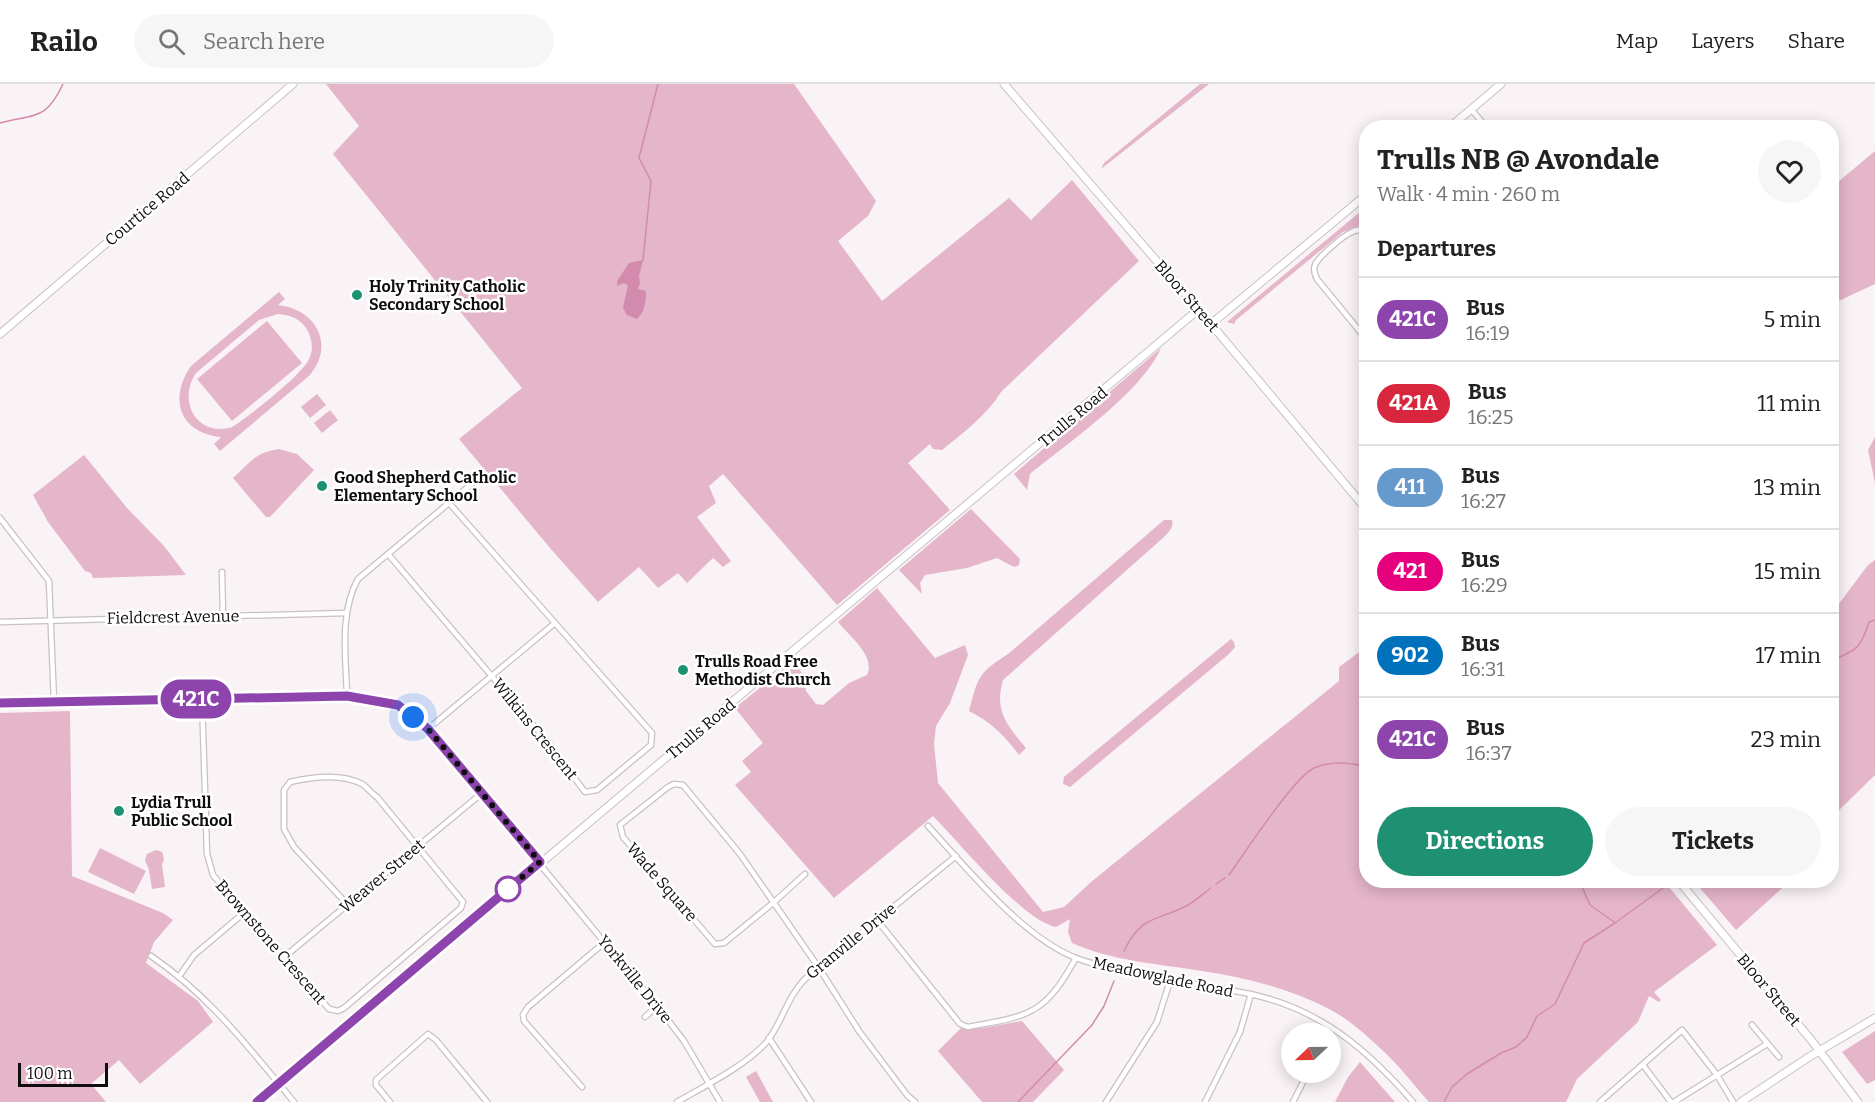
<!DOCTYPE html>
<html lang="en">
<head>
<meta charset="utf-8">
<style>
	:root { --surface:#fff; --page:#f6f6f6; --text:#222; --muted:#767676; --line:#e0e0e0; --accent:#1e9173 }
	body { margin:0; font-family:Bitter,serif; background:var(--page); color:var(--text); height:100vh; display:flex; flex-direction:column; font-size:22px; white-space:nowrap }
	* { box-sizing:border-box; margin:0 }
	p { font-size:20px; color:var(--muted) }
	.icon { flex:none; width:33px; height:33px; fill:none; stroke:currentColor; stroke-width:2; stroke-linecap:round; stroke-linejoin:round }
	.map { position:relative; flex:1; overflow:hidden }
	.panel { position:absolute; left:1359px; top:36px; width:480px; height:768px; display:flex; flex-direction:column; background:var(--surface); border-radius:24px; box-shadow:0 3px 15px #0003 }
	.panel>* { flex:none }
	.badge { padding:0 12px; border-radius:20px; font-size:21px; line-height:39px }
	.needle { width:39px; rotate:248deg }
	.fabs { position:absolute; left:1281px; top:939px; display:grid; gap:12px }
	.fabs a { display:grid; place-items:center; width:60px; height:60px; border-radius:50%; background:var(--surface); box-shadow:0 3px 15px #0003; font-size:30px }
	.scale { position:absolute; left:18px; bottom:15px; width:90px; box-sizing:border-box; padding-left:6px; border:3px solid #0f0d0e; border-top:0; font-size:16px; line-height:21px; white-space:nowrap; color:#0f0d0e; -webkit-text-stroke:4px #fff; paint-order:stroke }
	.you { position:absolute; width:30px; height:30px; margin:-15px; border:4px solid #fff; border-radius:50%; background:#1a73e8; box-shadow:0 0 0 9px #1a73e833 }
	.map>.badge { position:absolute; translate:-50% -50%; box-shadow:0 0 0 3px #fff }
	h2 { padding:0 18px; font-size:22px; line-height:54px }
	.round { display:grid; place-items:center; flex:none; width:63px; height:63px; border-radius:32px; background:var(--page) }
	.head { display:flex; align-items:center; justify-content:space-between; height:102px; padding:0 18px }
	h1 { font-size:28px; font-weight:700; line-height:45px }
	.action { display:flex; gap:12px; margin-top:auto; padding:12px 18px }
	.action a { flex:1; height:69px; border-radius:36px; background:var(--accent); color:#fff; font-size:24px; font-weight:700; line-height:69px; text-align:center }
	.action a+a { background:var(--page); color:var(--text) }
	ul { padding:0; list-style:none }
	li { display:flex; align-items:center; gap:18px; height:84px; padding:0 18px; border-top:2px solid var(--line) }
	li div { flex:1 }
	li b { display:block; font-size:22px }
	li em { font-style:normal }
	li .badge { min-width:66px; font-weight:700; text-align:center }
	header { display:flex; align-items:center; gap:36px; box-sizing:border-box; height:84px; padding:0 30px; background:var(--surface); border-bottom:2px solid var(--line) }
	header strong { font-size:28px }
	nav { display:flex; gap:33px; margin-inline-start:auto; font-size:21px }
	.search { width:420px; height:54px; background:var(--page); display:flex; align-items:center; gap:15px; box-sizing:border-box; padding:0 21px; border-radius:33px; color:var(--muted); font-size:22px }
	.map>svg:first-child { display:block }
	.green { fill:#e5b5ca; fill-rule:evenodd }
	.water { fill:#d38bad }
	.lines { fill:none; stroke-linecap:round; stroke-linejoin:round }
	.stream { stroke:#d38bad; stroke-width:1.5 }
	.street-casing { stroke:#c8c1c4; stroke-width:7 }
	.secondary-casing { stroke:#c8c1c4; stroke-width:9 }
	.street { stroke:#fff; stroke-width:4.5 }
	.secondary { stroke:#fff; stroke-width:7 }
	.line-casing { stroke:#fff; stroke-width:14 }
	.line { stroke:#8e44ad; stroke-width:9 }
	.walk { stroke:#0f0d0e; stroke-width:6; stroke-dasharray:0 10.8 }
	.poi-dot { fill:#1e9173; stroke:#fff; stroke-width:2 }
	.stop-dot { fill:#fff; stroke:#8e44ad; stroke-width:3 }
	.labels { text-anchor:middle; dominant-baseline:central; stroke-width:5; stroke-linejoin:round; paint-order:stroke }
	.street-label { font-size:16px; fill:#0f0d0e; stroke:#fff }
	.poi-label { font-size:16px; font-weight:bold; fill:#0f0d0e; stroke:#fff; text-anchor:start }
</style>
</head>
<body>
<header>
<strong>Railo</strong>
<div class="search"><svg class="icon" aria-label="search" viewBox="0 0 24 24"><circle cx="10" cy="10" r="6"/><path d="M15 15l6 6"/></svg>Search here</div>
<nav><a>Map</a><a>Layers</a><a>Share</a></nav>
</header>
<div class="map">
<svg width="1875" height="1018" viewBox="0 0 1875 1018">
	<rect width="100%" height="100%" fill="#faf3f6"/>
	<g class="green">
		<path d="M326 0H794L876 117 868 132 838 157 882 217 1009 114 1031 136 1072 96 1139 177 1001 308C987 331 963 349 942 366L933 365 930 360 908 379 950 426 837 521 723 390 709 402 716 419 697 433 731 477 723 483 713 474 687 499 678 489 658 504 639 483 598 518 550 464 459 355 522 304 333 70 359 42Z"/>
		<polygon points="1200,0 1209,0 1101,85 1104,79"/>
		<polygon points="1875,67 1875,200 1832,220 1832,103"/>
		<polygon points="1366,123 1364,140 1343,148 1236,236 1234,240 1227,238"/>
		<path d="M279 208 285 215 278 221C316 225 336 261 309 292L220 367 214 360 221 353C180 349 168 315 191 282ZM278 230C290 231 299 234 306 244 312 253 314 265 309 275 303 290 247 334 232 343 197 354 177 317 196 289L259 236Z"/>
		<polygon points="267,237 302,279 232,337 197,295"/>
		<path d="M1161 264C1142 308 1068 359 1030 390L1027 406 1014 390Z"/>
		<polygon points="317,310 326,321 310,334 301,323"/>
		<polygon points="330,326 338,336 322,349 314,339"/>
		<polygon points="1875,353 1875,399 1868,366"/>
		<path d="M279 365 297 370 314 386 270 433H266L233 394C249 379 256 368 279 365Z"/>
		<polygon points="84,371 127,424 164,462 186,491 93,494 91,489 85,487 48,438 33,411"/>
		<polygon points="971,425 1020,475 1019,481 1014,483 997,474 967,484 925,491 920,499 922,510 899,486"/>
		<path d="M1164 436H1172C1174 443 1169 448 1164 453L1003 596C994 627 1007 641 1026 664L1019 671C1005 652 991 638 969 627 978 593 978 589 1008 570Z"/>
		<polygon points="1875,476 1875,691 1832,733 1832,529 1868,481"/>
		<path d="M877 504 935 574 965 561 968 571 950 619 936 642 934 660 938 699 1043 828 1064 823 1091 798 1339 597V583L1366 563V796L1664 797 1717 861 1654 908 1661 916 1659 918 1649 912 1638 938 1577 995 1566 1018H1429C1413 1000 1398 980 1380 964 1365 950 1347 934 1329 925 1291 905 1244 893 1202 887 1159 880 1112 877 1072 859L1068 848 1070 835 1056 843C1023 837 959 758 933 732L834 814 735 701 751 688 742 677 763 659 735 624 794 576 804 593 806 607 816 620 823 621 849 599 867 591C876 572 849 552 838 538Z"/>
		<polygon points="1231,555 1234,558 1235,563 1229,570 1070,703 1063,700 1064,693"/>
		<polygon points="70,627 72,792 163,829 173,836 154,858 146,879 198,917 213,938 140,1000 119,976 91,1000 106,1018 0,1018 0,629"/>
		<polygon points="100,764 146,787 134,810 88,788"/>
		<polygon points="156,766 162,768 164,775 162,781 165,803 152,805 149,786 145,776 147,770"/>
		<polygon points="1694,797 1790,797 1736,846"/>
		<polygon points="1022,937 1064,986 1033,1018 982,1018 938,967 962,943 982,944"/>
		<polygon points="1875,947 1875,996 1867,1000 1842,968"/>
		<polygon points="1360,978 1395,1018 1335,1018 1348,993"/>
		<polygon points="756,987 773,1018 760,1018 746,993"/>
	</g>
	<path class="water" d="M643 176 639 192 640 199 638 205 646 207C646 219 645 227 637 235L627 231 623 224 628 201 624 199 617 202V197L629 179Z"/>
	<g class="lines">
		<g class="stream">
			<path d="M0 39C34 30 46 37 63 0"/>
			<polyline points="643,176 651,97 639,74 658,0"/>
			<path d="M1832 576C1856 567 1861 564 1869 538L1875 536"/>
			<path d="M1229 791C1244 770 1294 693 1314 684 1330 677 1347 678 1364 682L1366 681"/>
			<polyline points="1579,796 1590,821 1614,838"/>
			<polyline points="1216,800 1225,794"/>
			<path d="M1124 867C1142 830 1156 838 1188 821 1196 816 1204 809 1211 804"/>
			<polyline points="1018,1018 1092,941 1104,922 1114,897"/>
			<polyline points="1444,1018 1452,1003 1467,990 1501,969 1516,963 1527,953 1537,932 1555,920 1584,859 1615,839 1670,799"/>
		</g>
		<g class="street-casing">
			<g id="street">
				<polyline points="1471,25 1487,44"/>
				<path d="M1366 147C1361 146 1357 145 1352 148 1344 151 1318 173 1315 181 1313 186 1315 191 1317 195L1366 255"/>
				<polyline points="0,434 49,497 54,618"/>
				<polyline points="388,470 546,656 585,708 597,706 651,661 652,649 450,420"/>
				<polyline points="222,488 223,532"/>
				<polyline points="0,538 346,529"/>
				<path d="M347 612C346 574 339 529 358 495L480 393"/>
				<path d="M202 615 207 770 213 791 329 925 338 927 344 924 461 824 463 818 377 713C372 710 367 703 362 700 341 689 312 693 290 698L284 706V745L294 763 347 820"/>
				<polyline points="0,619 347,612 398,621 428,645 657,922 684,957 720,1018"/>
				<polyline points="428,645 555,539"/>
				<path d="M928 742C967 784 1022 853 1076 874 1095 882 1118 884 1138 889 1175 898 1212 902 1250 910 1320 925 1367 965 1413 1018"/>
				<polyline points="805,790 773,819 724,859 715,860 623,753 620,741 668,703 674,700 683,701 740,770 819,884 859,947 907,1011 915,1018"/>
				<path d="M877 836 960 940 968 943C991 938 1020 936 1039 922 1056 910 1066 891 1076 874"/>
				<path d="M151 872C210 912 249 964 294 1018"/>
				<polyline points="283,874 481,710"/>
				<polyline points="180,891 194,871 245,828"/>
				<polyline points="645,933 657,922"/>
				<polyline points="1752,941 1779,973"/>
				<polyline points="769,954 811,1018"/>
				<polyline points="1643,981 1671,1018"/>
				<polyline points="582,1003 524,937 523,931 528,923 605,858"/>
				<polyline points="390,1018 376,1001 376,996 428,950 436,956 487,1018"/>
				<path d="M677 1018C703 1003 751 979 769 955 783 935 788 912 805 895L956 772"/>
				<polyline points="1106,1018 1157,938 1170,897"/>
				<polyline points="1205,1018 1240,948 1251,910"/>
				<polyline points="1293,1018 1308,988"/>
				<polyline points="1600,1018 1682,946 1717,991 1733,1018"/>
				<polyline points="1674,1018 1767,960"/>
			</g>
		</g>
		<g class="secondary-casing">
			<g id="secondary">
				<polyline points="1004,0 1211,240 1366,425"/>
				<polyline points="1449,44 1501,0"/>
				<polyline points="1211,240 1366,111"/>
				<polyline points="0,250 293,0"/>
				<polyline points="1678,796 1812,957 1858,1018"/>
				<polyline points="257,1018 1199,225"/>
				<polyline points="1741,1018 1809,973 1875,934"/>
			</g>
		</g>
		<use href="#street" class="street"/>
		<use href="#secondary" class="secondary"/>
	</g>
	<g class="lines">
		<g class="line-casing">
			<polyline id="line" points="0,619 347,612 398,621 428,645 540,778 257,1018"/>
		</g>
		<use href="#line" class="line"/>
		<polyline class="walk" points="413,633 428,645 540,778 508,805"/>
	</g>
	<g class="poi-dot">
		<circle cx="357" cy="211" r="6"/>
		<circle cx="322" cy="402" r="6"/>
		<circle cx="683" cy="586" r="6"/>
		<circle cx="119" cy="727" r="6"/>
	</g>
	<circle class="stop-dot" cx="508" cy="805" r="12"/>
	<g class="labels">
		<g class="street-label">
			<text transform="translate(147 125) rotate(-40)">Courtice Road</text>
			<text transform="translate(1187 212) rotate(49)">Bloor Street</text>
			<text transform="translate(1073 333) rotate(-40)">Trulls Road</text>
			<text transform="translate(173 533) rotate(-1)">Fieldcrest Avenue</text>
			<text transform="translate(535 645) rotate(51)">Wilkins Crescent</text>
			<text transform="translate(701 645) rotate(-40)">Trulls Road</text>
			<text transform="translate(382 792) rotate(-40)">Weaver Street</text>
			<text transform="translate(662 798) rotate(49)">Wade Square</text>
			<text transform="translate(851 857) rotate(-39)">Granville Drive</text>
			<text transform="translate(271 858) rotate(49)">Brownstone Crescent</text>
			<text transform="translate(1163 893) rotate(12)">Meadowglade Road</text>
			<text transform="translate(635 895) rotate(51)">Yorkville Drive</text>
			<text transform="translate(1769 906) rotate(50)">Bloor Street</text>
		</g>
		<g class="poi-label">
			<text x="369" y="202">Holy Trinity Catholic<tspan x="369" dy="18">Secondary School</tspan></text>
			<text x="334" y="393">Good Shepherd Catholic<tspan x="334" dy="18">Elementary School</tspan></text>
			<text x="695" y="577">Trulls Road Free<tspan x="695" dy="18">Methodist Church</tspan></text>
			<text x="131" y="718">Lydia Trull<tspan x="131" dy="18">Public School</tspan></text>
		</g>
	</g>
</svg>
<div class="fabs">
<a><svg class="needle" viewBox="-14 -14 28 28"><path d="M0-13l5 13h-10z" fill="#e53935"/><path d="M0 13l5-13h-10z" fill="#767676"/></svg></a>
</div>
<div class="scale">100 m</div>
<div class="you" style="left:413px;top:633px"></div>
<b class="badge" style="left:196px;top:615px;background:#8e44ad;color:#fff">421C</b>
<section class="panel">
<div class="head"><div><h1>Trulls NB @ Avondale</h1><p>Walk · 4 min · 260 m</p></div><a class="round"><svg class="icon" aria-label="heart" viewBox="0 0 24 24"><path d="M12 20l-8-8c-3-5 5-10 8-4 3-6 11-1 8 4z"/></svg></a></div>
<h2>Departures</h2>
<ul>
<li><span class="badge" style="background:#8e44ad;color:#fff">421C</span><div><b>Bus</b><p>16:19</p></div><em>5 min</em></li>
<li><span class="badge" style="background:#d7263d;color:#fff">421A</span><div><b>Bus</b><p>16:25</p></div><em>11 min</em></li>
<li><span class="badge" style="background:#69c;color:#fff">411</span><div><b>Bus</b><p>16:27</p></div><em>13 min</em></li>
<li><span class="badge" style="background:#e6007e;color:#fff">421</span><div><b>Bus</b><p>16:29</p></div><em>15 min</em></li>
<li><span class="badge" style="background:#0072bc;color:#fff">902</span><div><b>Bus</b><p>16:31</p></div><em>17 min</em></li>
<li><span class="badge" style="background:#8e44ad;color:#fff">421C</span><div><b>Bus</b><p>16:37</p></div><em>23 min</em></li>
</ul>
<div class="action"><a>Directions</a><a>Tickets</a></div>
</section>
</div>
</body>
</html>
